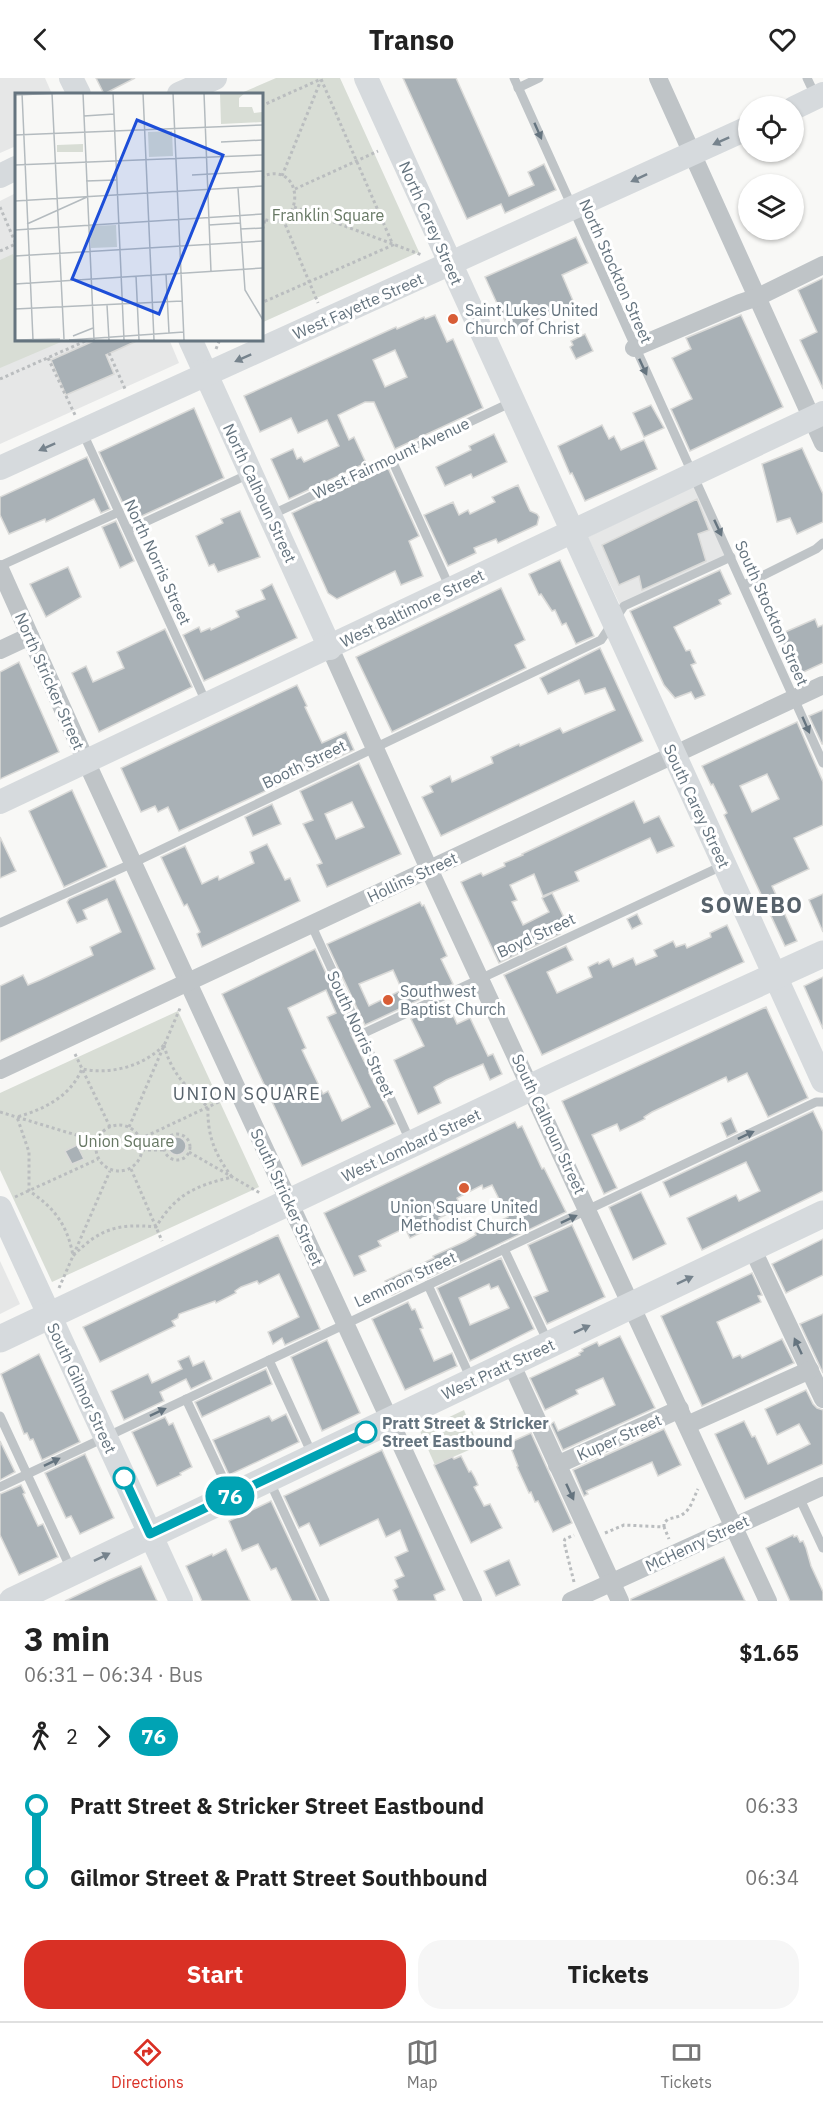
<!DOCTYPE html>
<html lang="en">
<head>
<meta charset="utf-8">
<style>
	:root { --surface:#fff; --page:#f6f6f6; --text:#222; --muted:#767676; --line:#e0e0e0; --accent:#d93025 }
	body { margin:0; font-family:"IBM Plex Sans",sans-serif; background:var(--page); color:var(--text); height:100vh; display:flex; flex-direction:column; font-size:22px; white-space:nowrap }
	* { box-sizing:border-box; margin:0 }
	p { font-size:20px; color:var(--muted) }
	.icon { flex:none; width:33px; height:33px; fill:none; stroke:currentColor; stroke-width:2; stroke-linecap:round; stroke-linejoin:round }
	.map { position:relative; height:1523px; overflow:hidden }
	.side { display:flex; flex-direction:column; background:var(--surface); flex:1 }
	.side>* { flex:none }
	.badge { padding:0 12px; border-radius:20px; font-size:21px; line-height:39px }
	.fabs { position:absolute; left:738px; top:18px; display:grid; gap:12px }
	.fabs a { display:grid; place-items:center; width:66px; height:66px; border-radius:50%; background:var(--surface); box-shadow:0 2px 4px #0004; font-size:30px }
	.map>.badge { position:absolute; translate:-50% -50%; box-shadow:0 0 0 3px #fff }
	.legs { display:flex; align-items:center; gap:9px; height:66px; padding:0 24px; font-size:20px }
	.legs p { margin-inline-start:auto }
	.summary { display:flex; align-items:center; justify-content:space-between; height:102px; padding:0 24px }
	h1 { font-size:33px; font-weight:700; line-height:45px }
	.primary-button { display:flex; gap:12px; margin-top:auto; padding:12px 24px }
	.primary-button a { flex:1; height:69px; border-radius:24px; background:var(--accent); color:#fff; font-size:24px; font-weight:700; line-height:69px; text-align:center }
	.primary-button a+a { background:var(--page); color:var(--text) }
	ul { padding:0 24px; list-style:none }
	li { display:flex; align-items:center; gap:21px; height:72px; font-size:22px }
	li i { display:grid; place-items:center; width:9px; height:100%; margin:0 8px; background:currentColor }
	li i::after { content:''; width:15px; height:15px; margin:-8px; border:4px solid; border-radius:50%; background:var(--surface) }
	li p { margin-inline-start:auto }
	li:first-child i { background:linear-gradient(#0000 50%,currentColor 0) }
	li:last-child i { background:linear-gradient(currentColor 50%,#0000 0) }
	header { display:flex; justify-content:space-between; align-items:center; height:78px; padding:0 24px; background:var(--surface); font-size:27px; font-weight:700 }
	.tab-bar { display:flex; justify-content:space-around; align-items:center; height:84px; border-top:2px solid var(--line); background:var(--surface); font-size:16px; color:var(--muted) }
	.tab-bar a { display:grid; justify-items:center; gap:3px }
	.tab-bar .on { color:var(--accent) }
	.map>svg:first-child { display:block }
	.built { fill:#e6e7e7 }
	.green { fill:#d8ddd5 }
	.building { fill:#a9b1b6; stroke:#dadad8; stroke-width:1.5; fill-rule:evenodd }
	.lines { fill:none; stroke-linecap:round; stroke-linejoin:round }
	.path { stroke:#babdbf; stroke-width:3; stroke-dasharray:3 3; stroke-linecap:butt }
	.lane { stroke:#bfc4c7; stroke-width:9 }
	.street { stroke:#bfc4c7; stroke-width:18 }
	.secondary { stroke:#d6dadd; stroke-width:24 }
	.primary { stroke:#d6dadd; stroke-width:27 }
	.oneway { fill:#65747f }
	.oneway2 { fill:#76838d }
	.line-1-casing { stroke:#fff; stroke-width:14 }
	.line-1 { stroke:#00a3b4; stroke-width:9 }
	.poi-dot { fill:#d85d36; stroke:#fff; stroke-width:2 }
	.stop-1-dot { fill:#fff; stroke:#00a3b4; stroke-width:3 }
	.labels { text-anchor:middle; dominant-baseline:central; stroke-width:6; stroke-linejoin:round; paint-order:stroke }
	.park-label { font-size:16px; fill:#677864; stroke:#fff }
	.street-label { font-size:16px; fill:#65747f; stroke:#fff }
	.poi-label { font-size:16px; fill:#65747f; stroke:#fff; text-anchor:start }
	.stop-label { font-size:16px; font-weight:bold; fill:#65747f; stroke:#fff; text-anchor:start }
	.neighbourhood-label { font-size:18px; letter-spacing:1.5px; fill:#57626b; stroke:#fff }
	.district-label { font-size:22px; font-weight:bold; letter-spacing:1.5px; fill:#57626b; stroke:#fff }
	.inset-road { fill:none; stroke:#b4bbbf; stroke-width:1.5 }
	.view { fill:#1d4ed8; fill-opacity:0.15; stroke:#1d4ed8; stroke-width:3 }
	.inset-edge { fill:none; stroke:#65747f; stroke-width:3 }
</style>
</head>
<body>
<header><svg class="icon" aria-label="back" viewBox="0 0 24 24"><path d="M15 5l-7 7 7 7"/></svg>Transo<svg class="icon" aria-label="heart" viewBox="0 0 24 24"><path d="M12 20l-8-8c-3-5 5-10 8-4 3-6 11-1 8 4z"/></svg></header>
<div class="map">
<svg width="823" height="1523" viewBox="0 0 823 1523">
	<rect width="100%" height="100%" fill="#f8f8f6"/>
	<g class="built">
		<polygon points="0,0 45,0 52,16 16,16 16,68 0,75"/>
		<polygon points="16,115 16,261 169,261 179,285 0,366 0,123"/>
		<polygon points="698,406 733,478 620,527 588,459"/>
		<polygon points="0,1183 20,1226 0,1236"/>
	</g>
	<g class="green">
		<polygon points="276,0 340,0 419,174 261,245 261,16 239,16"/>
		<polygon points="13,176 16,185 16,261 68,261 0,290 0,182"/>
		<polygon points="178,933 259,1109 52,1204 0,1092 0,1015"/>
		<polygon points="464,1332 478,1368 435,1387 420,1353"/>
	</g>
	<g class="building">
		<polygon points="96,0 135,0 104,16"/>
		<polygon points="403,0 456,0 509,118 534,107 528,94 544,86 556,112 505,135 501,126 467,141"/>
		<polygon points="576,159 588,185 562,197 574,225 510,254 485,199"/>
		<polygon points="823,200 823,311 800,262 817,254 798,212"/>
		<path d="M435 237 447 264 453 261 483 330 395 371 374 324H365L338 337 349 362 354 359 366 385 289 421 271 381 293 371 297 381 301 379 304 384 339 368 327 342 298 355 291 340 260 354 244 318 396 249 397 251 424 239 425 241ZM395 272 407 299 385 309 373 282Z"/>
		<polygon points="741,237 783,329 690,373 671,331 692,321 672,280 691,271 686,260"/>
		<polygon points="585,256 593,273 576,281 570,269 573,267 571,263"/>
		<polygon points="98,261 141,261 106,277 114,296 66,317 51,282"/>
		<polygon points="651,327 664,350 644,359 633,335"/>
		<polygon points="194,330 224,400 131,443 99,374"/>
		<polygon points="602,347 609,361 614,358 621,372 644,362 657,391 585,423 572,395 570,396 558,368"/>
		<polygon points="494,356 507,384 473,400 471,396 445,408 436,389 471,372 469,368"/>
		<polygon points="802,370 823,416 823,444 797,456 790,440 777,444 762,386"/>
		<polygon points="87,379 110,431 101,435 94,421 46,444 45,441 9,456 0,437 0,419"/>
		<polygon points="388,390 419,458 409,463 423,498 401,507 395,493 337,521 328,515 292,435"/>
		<polygon points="518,407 530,433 537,436 539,439 537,447 498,465 496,461 474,470 476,475 448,488 424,437 453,424 459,437 468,432 470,436 495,424 492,419"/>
		<polygon points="697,421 709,452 698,456 706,483 642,512 639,498 619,507 602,467"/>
		<polygon points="240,433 260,479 218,494 214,486 209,488 196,458 223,445 221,441"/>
		<polygon points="116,443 134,483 120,490 102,449"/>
		<polygon points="560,482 594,558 576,566 566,545 562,547 555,532 552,533 541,516 539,517 529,496"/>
		<polygon points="68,489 81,519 46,539 30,506"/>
		<polygon points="720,492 731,516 719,522 721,526 674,549 686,573 690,572 693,579 696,585 691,587 705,617 695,621 691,614 675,620 664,607 630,533"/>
		<polygon points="272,506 297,560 204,603 183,557 199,549 201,554 210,550 211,552 239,539 236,533 265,521 261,512"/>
		<polygon points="501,510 525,562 515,567 526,590 392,654 356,579"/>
		<polygon points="815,541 818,549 823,547 823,585 795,598 776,558"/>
		<polygon points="165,551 192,609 99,654 72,595 86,588 93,604 124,590 117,574"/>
		<polygon points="600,570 643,663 441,758 422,719 433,714 430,708 450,698 452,704 493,685 491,679 519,666 520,668 560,650 563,655 615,632 605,610 585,616 579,602 548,616 540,600"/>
		<polygon points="19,584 59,674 0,701 0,594"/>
		<polygon points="297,607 307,628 305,629 322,665 346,654 354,672 179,753 168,729 158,734 155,728 141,734 121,690"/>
		<polygon points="823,632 823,666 822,666 809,638"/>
		<path d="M797 644 823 704V747L794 760 809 791 772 808 797 863 785 868 724 737 727 735 713 706 711 707 702 688ZM767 696 779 721 752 734 740 708Z"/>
		<path d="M359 685 401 776 327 809 317 787 322 785 303 746 313 742 300 713ZM352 724 364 749 336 761 325 736Z"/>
		<polygon points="72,712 107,789 64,809 29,733"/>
		<polygon points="634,723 644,745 659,738 674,768 657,775 650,760 575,794 579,803 543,818 534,796 510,807 517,822 512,824 523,847 549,834 542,820 552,815 568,848 559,852 560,856 499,885 461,804 481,795 483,798 505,788 504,785 523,777 522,776"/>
		<polygon points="272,726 281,746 253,758 245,739"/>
		<polygon points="0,759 16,793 0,800"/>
		<polygon points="267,766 285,802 290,800 300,823 202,869 197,856 200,854 187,826 184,828 161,779 185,768 202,806 218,798 219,802 254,785 250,774"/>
		<polygon points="115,801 155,891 0,964 0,908 23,897 28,907 40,902 93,877 90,869 121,854 107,821 83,832 87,841 77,845 67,824 69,821"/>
		<polygon points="823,816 823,854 809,822"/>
		<path d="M420 824 422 828 424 827 447 878 441 881 453 906 365 947 327 866ZM393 892 402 912 369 928 359 906Z"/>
		<polygon points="637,836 642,846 632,851 627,841"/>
		<polygon points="727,847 744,884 542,977 504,897 566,868 573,882 547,894 557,915 592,899 588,889 598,884 599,886 609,881 613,889 633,880 636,887 657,878 654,872 673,863 676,869 685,866 687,870 711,859 710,855"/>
		<path d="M315 871 353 955 351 956 364 983 366 982 371 994 369 995 395 1046 302 1088 222 916ZM326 912 336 935 327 939 370 1029 342 1043 328 1013 323 1016 302 972 306 970 288 930Z"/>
		<polygon points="823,899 823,951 804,908"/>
		<polygon points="447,924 457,946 470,940 488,978 493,976 502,996 490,1002 483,986 446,1002 434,1009 441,1025 418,1036 394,982 424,968 411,941"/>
		<polygon points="766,929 808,1020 768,1039 747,995 728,1004 726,999 652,1034 644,1039 645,1041 620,1053 617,1046 592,1057 617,1110 604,1116 562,1023"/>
		<polygon points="813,1033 823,1054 823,1113 702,1172 687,1140 736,1117 739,1123 760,1113 746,1084 670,1119 663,1104"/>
		<polygon points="731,1040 737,1054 727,1059 721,1045"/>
		<polygon points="515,1044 518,1050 522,1048 542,1091 544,1090 566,1134 428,1200 427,1198 403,1210 402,1212 392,1217 385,1203 434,1180 433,1178 466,1163 476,1157 475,1155 508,1139 492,1107 483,1111 482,1107 457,1120 461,1130 439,1140 441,1145 410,1160 405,1150 378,1163 381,1168 359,1178 366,1193 354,1198 324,1135"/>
		<circle cx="177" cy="1068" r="9"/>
		<polygon points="77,1067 84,1081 72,1086 65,1073"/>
		<polygon points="641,1114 666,1166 633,1182 609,1129"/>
		<polygon points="572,1147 605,1219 547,1246 534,1219 548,1213 528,1167"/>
		<polygon points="278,1157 320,1251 285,1267 282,1260 273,1266 268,1254 299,1239 279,1196 259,1206 257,1203 241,1209 235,1213 236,1215 216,1225 215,1223 179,1236 178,1240 172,1243 175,1248 100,1284 83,1249"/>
		<polygon points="823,1161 823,1197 786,1215 772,1186"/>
		<path d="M501 1180 534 1251 470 1283 437 1210ZM489 1206 491 1211 498 1208 509 1230 470 1247 459 1220Z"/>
		<polygon points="752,1195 762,1217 758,1218 761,1224 717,1244 733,1280 740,1277 742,1280 782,1261 794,1285 702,1328 661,1238"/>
		<polygon points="408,1224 412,1232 415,1231 423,1250 420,1251 434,1283 452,1275 457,1288 405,1312 372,1241"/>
		<polygon points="823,1236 823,1295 800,1246"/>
		<polygon points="620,1258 655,1330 563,1372 551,1346 554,1344 558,1353 615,1327 603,1300 576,1312 578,1316 545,1332 530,1300 580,1277 579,1275 583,1273 582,1271 597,1264 599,1268"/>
		<polygon points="327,1262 360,1335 322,1353 291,1279"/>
		<polygon points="39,1276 80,1364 42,1382 33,1361 30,1362 27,1355 24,1356 1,1296"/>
		<polygon points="189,1278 193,1288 204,1283 212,1301 191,1311 186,1301 160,1314 164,1323 124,1342 111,1313 148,1296 152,1305 182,1291 178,1283"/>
		<polygon points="266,1291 272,1306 202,1339 195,1324"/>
		<polygon points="806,1312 813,1326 817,1330 823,1332 823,1386 745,1421 715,1356 744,1343 752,1359 755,1358 768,1386 802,1370 810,1366 799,1346 777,1357 765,1331"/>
		<polygon points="286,1336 299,1364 229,1397 213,1362 269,1338 272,1343"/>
		<polygon points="165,1339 169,1347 173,1345 192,1389 180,1395 181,1397 157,1408 132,1354"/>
		<polygon points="664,1351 681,1387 658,1398 652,1384 586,1413 588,1416 584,1418 573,1392"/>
		<polygon points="531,1355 572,1445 553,1454 538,1423 535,1424 531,1414 529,1415 517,1389 518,1388 509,1365"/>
		<polygon points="0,1363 15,1394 0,1402"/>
		<polygon points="382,1372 445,1512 434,1517 436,1523 398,1523 393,1512 398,1509 395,1502 404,1498 395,1479 408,1473 400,1452 386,1459 378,1441 320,1468 309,1445 299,1450 284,1418"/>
		<polygon points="85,1376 114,1440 80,1456 71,1438 66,1440 45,1395"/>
		<polygon points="461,1378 469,1394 471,1393 475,1400 478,1407 474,1409 484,1428 490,1426 502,1450 471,1465 434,1387 452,1379 454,1381"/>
		<polygon points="21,1407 25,1415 23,1416 38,1448 43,1446 58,1479 19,1497 0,1457 0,1416"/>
		<polygon points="271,1423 318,1523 292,1523 276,1490 271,1492 258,1466 242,1473 229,1443"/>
		<polygon points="793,1457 794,1459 797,1458 800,1464 803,1463 806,1470 811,1488 823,1514 823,1523 790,1523 766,1470"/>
		<polygon points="226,1471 250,1523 202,1523 186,1488 212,1476 213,1478"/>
		<polygon points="724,1479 745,1523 631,1523 631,1521"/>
		<polygon points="509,1482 520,1507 496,1518 484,1493"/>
		<polygon points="141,1488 157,1523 65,1523 107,1503"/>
	</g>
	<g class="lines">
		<g class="path">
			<polyline points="261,28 321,1 393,167 261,225"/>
			<polyline points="282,98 321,2"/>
			<path d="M261 99C307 79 305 160 261 140"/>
			<polyline points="295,111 378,73"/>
			<polyline points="0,129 16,166"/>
			<polyline points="294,129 422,177"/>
			<polyline points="283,141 318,225"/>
			<polyline points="261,157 265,142"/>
			<polyline points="0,173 16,166"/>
			<polyline points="216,271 220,261"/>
			<polyline points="109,275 126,313"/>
			<polyline points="48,280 75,337"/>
			<polyline points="0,301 90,261"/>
			<path d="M164 967C171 995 187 1010 208 1029 207 1057 215 1077 232 1099 195 1108 176 1116 156 1149 118 1145 99 1151 73 1178 68 1148 54 1129 29 1113V1074L17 1039C44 1031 70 1019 82 991 111 997 144 988 164 967Z"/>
			<polyline points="75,976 110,1049"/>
			<polyline points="0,1034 96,1063"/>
			<circle cx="119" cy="1070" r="23"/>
			<polyline points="129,1049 181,928"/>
			<circle cx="177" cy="1069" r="13"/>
			<polyline points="140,1061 225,1021"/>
			<polyline points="142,1072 164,1072"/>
			<polyline points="189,1074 260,1115"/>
			<polyline points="131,1091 162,1163"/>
			<polyline points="15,1119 98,1081"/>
			<polyline points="59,1210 110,1093"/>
			<path d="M664 1449V1445L668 1441C690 1437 689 1430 698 1411"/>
			<polyline points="605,1455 624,1447 664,1449 669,1461"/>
			<polyline points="574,1504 564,1464 565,1461 574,1457"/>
		</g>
		<g class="lane">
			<polyline points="514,0 823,685"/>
			<polyline points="807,0 815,17"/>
			<polyline points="518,10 539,0"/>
			<polyline points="82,353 206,624"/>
			<polyline points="391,380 450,510"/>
			<polyline points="271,437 512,324"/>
			<polyline points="128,452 249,396"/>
			<polyline points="0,488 119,434"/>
			<polyline points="744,507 816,471 823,465"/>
			<polyline points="0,845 133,785 601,562 624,528 731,479"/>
			<polyline points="311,846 411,1065"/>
			<polyline points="362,956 724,787"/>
			<polyline points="504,1171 548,1264"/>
			<polyline points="428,1207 471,1301"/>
			<polyline points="269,1282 313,1378"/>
			<polyline points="186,1321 230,1415"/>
			<polyline points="0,1338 71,1491"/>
			<polyline points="269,1402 325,1523"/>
			<polyline points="0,1409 816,1024 823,1024"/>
			<polyline points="799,1419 823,1470"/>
		</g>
		<g class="street">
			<polyline points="658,0 823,365"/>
			<polyline points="634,270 740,225 758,219 823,187"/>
			<polyline points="0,491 86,683 473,1523"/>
			<polyline points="330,570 429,791 768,1523"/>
			<polyline points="0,572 30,558"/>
			<polyline points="0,992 823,607"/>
			<polyline points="752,1170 823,1321"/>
			<polyline points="511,1285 620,1523"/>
			<polyline points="687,1347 810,1292"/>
			<polyline points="557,1387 680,1331"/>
			<polyline points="571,1523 823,1408"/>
		</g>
		<g class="secondary">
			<polyline points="71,0 79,16"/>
			<polyline points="366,0 823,1003"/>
			<polyline points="179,16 215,0"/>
			<polyline points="794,30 823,16"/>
			<polyline points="0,98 16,90"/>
			<polyline points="190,261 330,570"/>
			<polyline points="0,390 748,50"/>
			<path d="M0 724C275 595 549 465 823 335"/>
			<polyline points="0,1130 181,1523"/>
		</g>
		<g class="primary">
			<polyline points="0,1261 555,998 823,876"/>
			<polyline points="12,1523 823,1136"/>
		</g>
	</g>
	<defs><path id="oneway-solid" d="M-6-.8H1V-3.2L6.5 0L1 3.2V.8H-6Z" transform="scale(1.5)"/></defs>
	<g class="oneway">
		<use href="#oneway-solid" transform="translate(538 53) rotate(66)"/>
		<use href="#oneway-solid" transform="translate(643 289) rotate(65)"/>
		<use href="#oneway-solid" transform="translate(718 450) rotate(65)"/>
		<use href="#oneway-solid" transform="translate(806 647) rotate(66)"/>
		<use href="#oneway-solid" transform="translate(746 1057) rotate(-25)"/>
		<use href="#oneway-solid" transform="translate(569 1141) rotate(-25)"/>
		<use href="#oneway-solid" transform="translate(798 1268) rotate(-115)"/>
		<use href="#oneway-solid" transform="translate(158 1334) rotate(-25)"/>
		<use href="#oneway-solid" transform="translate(52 1384) rotate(-26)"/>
		<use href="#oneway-solid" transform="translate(570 1414) rotate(65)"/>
	</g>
	<g class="oneway2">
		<use href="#oneway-solid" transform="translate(721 63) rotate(156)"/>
		<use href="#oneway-solid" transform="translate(639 100) rotate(155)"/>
		<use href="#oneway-solid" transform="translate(243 280) rotate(156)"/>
		<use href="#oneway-solid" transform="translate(47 369) rotate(156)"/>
		<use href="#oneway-solid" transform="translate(685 1202) rotate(-25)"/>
		<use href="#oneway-solid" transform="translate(582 1251) rotate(-25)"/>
		<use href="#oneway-solid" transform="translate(102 1479) rotate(-26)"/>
	</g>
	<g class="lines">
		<g class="line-1-casing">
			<polyline id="line-1" points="124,1400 150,1456 366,1354"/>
		</g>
		<use href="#line-1" class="line-1"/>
	</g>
	<g class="poi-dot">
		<circle cx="453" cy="241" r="6"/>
		<circle cx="388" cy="922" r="6"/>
		<circle cx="464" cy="1110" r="6"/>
	</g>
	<g class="stop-1-dot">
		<circle cx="366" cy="1354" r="10"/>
		<circle cx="124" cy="1400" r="10"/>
	</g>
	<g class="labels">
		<g class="park-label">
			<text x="328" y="137">Franklin Square</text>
			<text x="126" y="1063">Union Square</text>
		</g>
		<g class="street-label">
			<text transform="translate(431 145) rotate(66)">North Carey Street</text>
			<text transform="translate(616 193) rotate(66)">North Stockton Street</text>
			<text transform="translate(358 228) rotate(-24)">West Fayette Street</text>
			<text transform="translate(391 380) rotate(-25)">West Fairmount Avenue</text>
			<text transform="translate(260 415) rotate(65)">North Calhoun Street</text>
			<text transform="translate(158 484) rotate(65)">North Norris Street</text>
			<text transform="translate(412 530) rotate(-26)">West Baltimore Street</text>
			<text transform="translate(772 535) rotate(66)">South Stockton Street</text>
			<text transform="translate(50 603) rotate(66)">North Stricker Street</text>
			<text transform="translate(304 686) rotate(-26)">Booth Street</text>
			<text transform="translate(697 728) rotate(65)">South Carey Street</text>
			<text transform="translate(412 799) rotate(-25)">Hollins Street</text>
			<text transform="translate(536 857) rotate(-25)">Boyd Street</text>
			<text transform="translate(361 956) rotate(65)">South Norris Street</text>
			<text transform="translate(549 1046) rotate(65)">South Calhoun Street</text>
			<text transform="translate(411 1067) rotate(-25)">West Lombard Street</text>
			<text transform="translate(287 1119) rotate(65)">South Stricker Street</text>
			<text transform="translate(405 1201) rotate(-25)">Lemmon Street</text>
			<text transform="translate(498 1291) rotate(-25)">West Pratt Street</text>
			<text transform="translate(82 1310) rotate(65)">South Gilmor Street</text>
			<text transform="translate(619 1359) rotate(-24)">Kuper Street</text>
			<text transform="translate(697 1465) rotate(-25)">McHenry Street</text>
		</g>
		<g class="poi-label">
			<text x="465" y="232">Saint Lukes United<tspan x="465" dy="18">Church of Christ</tspan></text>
			<text x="400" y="913">Southwest<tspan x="400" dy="18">Baptist Church</tspan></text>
			<text x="464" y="1129" text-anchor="middle">Union Square United<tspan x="464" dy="18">Methodist Church</tspan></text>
		</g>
		<g class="stop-label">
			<text x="382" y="1345">Pratt Street &amp; Stricker<tspan x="382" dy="18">Street Eastbound</tspan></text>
		</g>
		<g class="neighbourhood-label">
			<text x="247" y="1015">UNION SQUARE</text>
		</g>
		<g class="district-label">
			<text x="752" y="826">SOWEBO</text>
		</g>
	</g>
	<g transform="translate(15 15)">
		<rect width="248" height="248" fill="#f8f8f6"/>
		<path d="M205 0H230L224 5V14H237L239 20 247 19V29L206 31ZM157 38 158 63 134 64 133 39ZM68 51V59H42V52ZM101 132 102 154 76 155 75 133Z" fill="#d8ddd5"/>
		<path class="inset-road" d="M7 0 18 247M37 0 49 246M55 0H87M68 0 79 247M98 0 109 247M128 0 139 247M158 0 169 247M189 0 196 179M0 2 48 0M69 23 99 21M0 42 248 32M206 49 248 47M0 72 248 62M177 82 248 78M71 88 101 87M223 95 230 197 248 227M0 108 248 93M12 131 72 104M194 132 225 130M225 136 248 135M0 137 248 121M0 163 248 148M151 181 154 240M121 183 124 247M0 191 248 175M92 212 94 247M0 216 167 208M58 243 78 235M0 247 45 246M54 247 169 239"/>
		<path class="view" d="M122 27 208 62 144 221 57 186Z"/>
		<rect width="248" height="248" class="inset-edge"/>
	</g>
</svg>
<div class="fabs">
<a><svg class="icon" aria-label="locate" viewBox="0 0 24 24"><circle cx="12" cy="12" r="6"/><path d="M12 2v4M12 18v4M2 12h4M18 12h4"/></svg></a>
<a><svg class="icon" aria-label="layers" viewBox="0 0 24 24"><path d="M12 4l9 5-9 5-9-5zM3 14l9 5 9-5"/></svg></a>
</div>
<b class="badge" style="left:230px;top:1418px;background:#00a3b4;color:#fff">76</b>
</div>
<section class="side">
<div class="summary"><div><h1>3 min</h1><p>06:31 – 06:34 · Bus</p></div><b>$1.65</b></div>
<div class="legs"><svg class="icon" aria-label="walk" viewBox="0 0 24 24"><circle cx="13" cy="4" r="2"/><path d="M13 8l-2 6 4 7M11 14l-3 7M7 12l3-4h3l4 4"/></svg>2<svg class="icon" aria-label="forward" viewBox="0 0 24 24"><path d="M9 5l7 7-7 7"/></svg><b class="badge" style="background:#00a3b4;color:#fff">76</b></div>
<ul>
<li><i style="color:#00a3b4"></i><b>Pratt Street &amp; Stricker Street Eastbound</b><p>06:33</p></li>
<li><i style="color:#00a3b4"></i><b>Gilmor Street &amp; Pratt Street Southbound</b><p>06:34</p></li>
</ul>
<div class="primary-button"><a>Start</a><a>Tickets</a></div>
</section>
<nav class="tab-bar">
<a class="on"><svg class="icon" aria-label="directions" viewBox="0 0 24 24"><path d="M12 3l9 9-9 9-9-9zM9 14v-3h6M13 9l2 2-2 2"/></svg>Directions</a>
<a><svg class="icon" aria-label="map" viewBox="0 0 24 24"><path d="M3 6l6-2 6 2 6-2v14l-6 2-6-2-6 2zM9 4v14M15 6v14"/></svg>Map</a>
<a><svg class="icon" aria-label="tickets" viewBox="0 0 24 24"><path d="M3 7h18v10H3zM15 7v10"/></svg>Tickets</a>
</nav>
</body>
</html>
